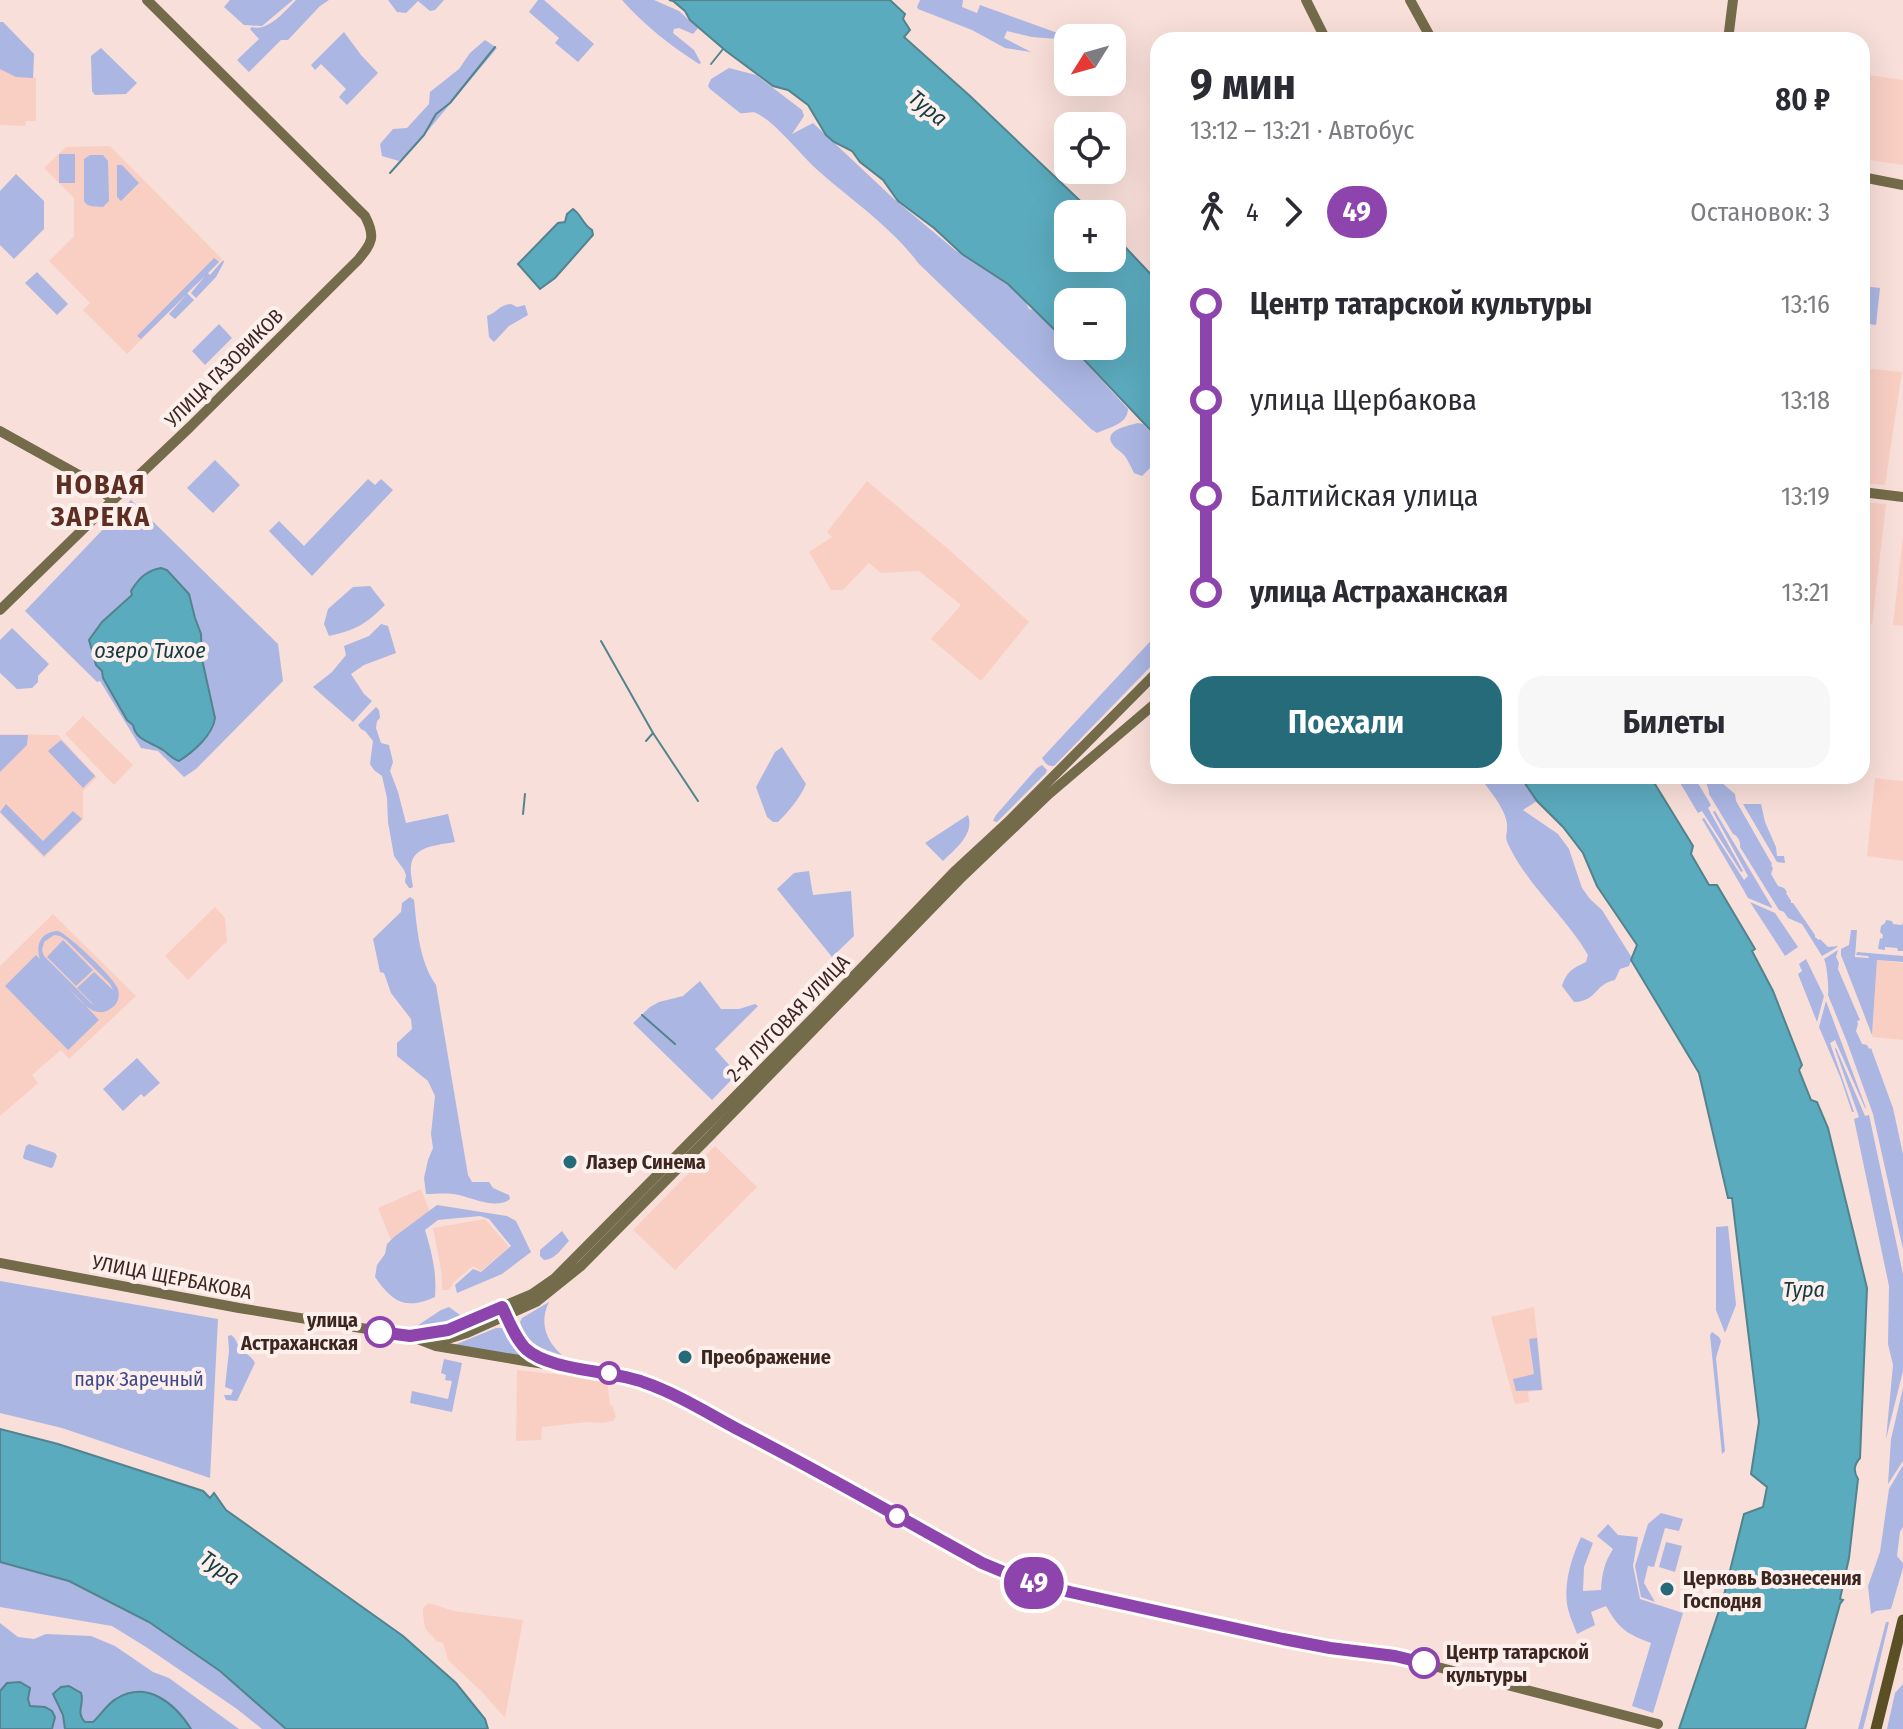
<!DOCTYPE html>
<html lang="ru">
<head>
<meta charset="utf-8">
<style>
	:root { --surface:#fff; --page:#f7f7f7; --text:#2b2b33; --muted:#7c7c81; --accent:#256b7a }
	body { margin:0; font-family:"Fira Sans Condensed",sans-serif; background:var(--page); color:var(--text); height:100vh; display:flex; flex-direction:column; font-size:30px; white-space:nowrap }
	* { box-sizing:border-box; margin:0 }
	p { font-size:26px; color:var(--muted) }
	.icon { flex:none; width:44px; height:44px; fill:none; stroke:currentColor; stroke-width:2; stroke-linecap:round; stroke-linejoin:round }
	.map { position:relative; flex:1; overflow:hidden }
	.sheet { position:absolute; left:1150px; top:32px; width:720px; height:752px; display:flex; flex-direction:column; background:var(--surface); border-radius:24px; box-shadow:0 8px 32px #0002 }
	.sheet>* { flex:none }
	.badge { padding:0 16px; border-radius:26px; font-size:28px; line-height:52px }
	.needle { width:52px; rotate:233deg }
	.tools { position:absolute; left:1054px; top:24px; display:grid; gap:16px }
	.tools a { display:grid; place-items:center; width:72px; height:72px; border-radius:16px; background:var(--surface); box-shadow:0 8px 32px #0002; font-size:40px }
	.map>.badge { position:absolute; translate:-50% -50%; box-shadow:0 0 0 4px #fff }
	.legs { display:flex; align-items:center; gap:12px; height:88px; padding:0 40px; font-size:26px }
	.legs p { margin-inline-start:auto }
	.summary { display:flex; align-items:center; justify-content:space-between; height:136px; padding:0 40px }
	h1 { font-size:44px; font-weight:700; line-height:60px }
	.action { display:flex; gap:16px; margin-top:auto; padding:16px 40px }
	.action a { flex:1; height:92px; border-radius:24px; background:var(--accent); color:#fff; font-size:32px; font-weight:700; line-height:92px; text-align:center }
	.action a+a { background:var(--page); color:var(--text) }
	ul { padding:0 40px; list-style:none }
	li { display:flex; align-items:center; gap:28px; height:96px; font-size:30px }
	li i { display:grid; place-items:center; width:12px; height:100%; margin:0 10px; background:currentColor }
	li i::after { content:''; width:20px; height:20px; margin:-10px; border:6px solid; border-radius:50%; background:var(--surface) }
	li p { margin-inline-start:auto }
	li:first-child i { background:linear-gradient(#0000 50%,currentColor 0) }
	li:last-child i { background:linear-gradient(currentColor 50%,#0000 0) }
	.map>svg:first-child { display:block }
	.built { fill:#f9cfc4 }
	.green { fill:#abb6e3; fill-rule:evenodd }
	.water { fill:#5babbe; stroke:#52838f; stroke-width:2 }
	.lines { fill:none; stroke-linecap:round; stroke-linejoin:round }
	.stream { stroke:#52838f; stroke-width:2 }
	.secondary { stroke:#746b4a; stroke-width:10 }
	.primary { stroke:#5b4f25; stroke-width:11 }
	.line-1-casing { stroke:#fff; stroke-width:18 }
	.line-1 { stroke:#8e44ad; stroke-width:12 }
	.poi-dot { fill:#256b7a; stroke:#fdf0ec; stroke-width:3 }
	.stop-1-dot { fill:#fff; stroke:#8e44ad; stroke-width:4 }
	.labels { text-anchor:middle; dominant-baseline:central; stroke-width:8; stroke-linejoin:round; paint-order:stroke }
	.street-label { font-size:20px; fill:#3d2620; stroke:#fdf0ec }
	.poi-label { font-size:20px; font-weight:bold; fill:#3d2620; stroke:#fdf0ec; text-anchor:start }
	.stop-label { font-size:20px; font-weight:bold; fill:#3d2620; stroke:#fdf0ec; text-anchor:end }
	.park-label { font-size:20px; fill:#3e488c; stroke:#fdf0ec }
	.water-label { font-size:22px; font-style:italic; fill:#143a43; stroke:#fdf0ec }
	.district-label { font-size:28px; font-weight:bold; letter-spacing:2px; fill:#5e2e22; stroke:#fdf0ec }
</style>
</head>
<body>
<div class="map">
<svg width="1903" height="1729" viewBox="0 0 1903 1729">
	<rect width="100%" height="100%" fill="#f9dfd9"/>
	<g class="built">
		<polygon points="0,22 3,22 34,54 33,77 36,78 36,121 26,121 25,126 0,125"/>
		<polygon points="1862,74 1903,80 1903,165 1862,159"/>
		<polygon points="110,146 222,259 127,354 83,310 90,303 49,261 74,236 74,198 44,168 66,147"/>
		<polygon points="1862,368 1902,372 1885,485 1862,483"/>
		<polygon points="867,481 953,553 1029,622 981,681 931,639 961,605 919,571 881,573 869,563 843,590 831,590 809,552 832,537 827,532"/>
		<polygon points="1862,502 1886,504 1872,624 1862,623"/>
		<polygon points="1903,535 1903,626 1893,625"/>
		<polygon points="83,716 133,765 114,785 65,734"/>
		<polygon points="0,734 58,735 97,777 83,791 83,819 44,858 0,813"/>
		<polygon points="1875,778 1903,781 1903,861 1867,856"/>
		<polygon points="215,907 225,918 227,941 188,980 165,956"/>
		<polygon points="53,914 136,996 69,1059 61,1050 32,1075 39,1085 37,1084 0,1116 0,966"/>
		<polygon points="1877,960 1903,963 1903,1040 1872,1037"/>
		<polygon points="715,1146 757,1187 675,1270 633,1230"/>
		<polygon points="421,1189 433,1220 395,1250 378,1208"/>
		<polygon points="485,1219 509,1247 481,1271 473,1266 454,1282 449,1290 442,1290 442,1275 433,1228"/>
		<polygon points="1534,1307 1543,1390 1528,1392 1529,1402 1515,1404 1491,1317"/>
		<polygon points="517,1370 607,1380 610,1405 612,1405 616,1417 613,1421 602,1423 587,1422 542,1427 541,1440 516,1441"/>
		<polygon points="429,1603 454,1611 523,1620 505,1718 483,1693 448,1660 443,1643 436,1641 432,1635 430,1635 425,1628 423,1615 423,1608"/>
	</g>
	<g class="green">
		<polygon points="230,0 293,0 262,26 244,25 224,7"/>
		<path d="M296 0H329L320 6 288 40H281L249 72 237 60 259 39 250 29 252 27C268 32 285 11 296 0Z"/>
		<polygon points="388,0 444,0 435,10 430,11 418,1 406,13 397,12"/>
		<polygon points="538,0 544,0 594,44 578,62 555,43 559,38 529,12"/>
		<path d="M622 0H654L679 11 698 28 693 34 679 28 674 29 673 33 694 50 701 63 699 64C671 46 644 25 622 0Z"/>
		<polygon points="920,0 963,0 962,7 977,13 980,5 1063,35 1058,39 1032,37 1007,31 1004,38 1031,52 1005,48 972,30 918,9 917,7"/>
		<polygon points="0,22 3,22 34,54 33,78 16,77 0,69"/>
		<polygon points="344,32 361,55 378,73 347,105 339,97 346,89 321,64 315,70 311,65"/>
		<polygon points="485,40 497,48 415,146 399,161 382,156 380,144 393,129 407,128 429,104 430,92 459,69 470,53"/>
		<polygon points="101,48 137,83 126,94 95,95 92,91 91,56"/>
		<path d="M729 68 756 75 802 110 804 116 792 134 813 123 894 199 955 250 1009 285 1025 301 1029 309 1033 310 1060 335 1066 346 1072 348 1128 409C1127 425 1109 427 1097 433L1091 429 919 264C890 225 848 198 813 166 799 152 774 122 758 114 753 110 747 114 740 113L710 89 708 86 711 79Z"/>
		<rect x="59" y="154" width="16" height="29"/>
		<path d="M90 155H103L108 161 109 201 103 207C95 206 88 208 84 201V159Z"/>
		<polygon points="117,165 122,165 139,183 121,201 117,197"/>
		<polygon points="16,174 44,201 44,229 14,259 0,245 0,191"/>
		<polygon points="214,258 219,262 208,273 210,275 223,260 224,262 216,277 196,298 191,293 205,276 187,293 194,300 175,319 169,314 187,294 141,339 137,336"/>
		<polygon points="37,272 68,304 57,315 25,283"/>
		<polygon points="1862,286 1880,288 1876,325 1862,323"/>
		<path d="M511 304 517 307 525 305 528 315 509 326 494 342 489 337 487 316C497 313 499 305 511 304Z"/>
		<polygon points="219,324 232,338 205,365 192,351"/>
		<path d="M1138 423 1143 424 1158 440V469L1151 467 1142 476 1134 473C1131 467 1128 460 1124 455 1120 451 1116 449 1113 445 1102 430 1128 426 1138 423Z"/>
		<polygon points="215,460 240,485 213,513 187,488"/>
		<polygon points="368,479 375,485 381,479 393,490 312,576 269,531 279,521 304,546"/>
		<polygon points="131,500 278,644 283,681 196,769 184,777 158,751 141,748 100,681 97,682 25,611"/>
		<path d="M370 586 385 605C366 624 356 630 329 636L324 624 328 609 353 587Z"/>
		<polygon points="381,624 388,626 396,653 364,665 351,674 364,694 372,701 353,722 313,687 332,672 346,655 344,646 369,636"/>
		<polygon points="12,628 49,664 38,676 38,682 32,688 17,689 0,673 0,640"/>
		<path d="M1158 633V659L1054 766C1048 767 1045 763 1042 758Z"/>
		<path d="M376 707 379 710 380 718 377 721 376 728 381 743 389 745 393 762 390 771 398 792 406 823 448 814 455 842C440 845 413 845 411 866 410 872 412 880 413 887L411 888H409L405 882 406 875 404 870 394 856 388 822 387 798 382 776 374 770 370 764 373 741 365 731 361 729 358 725Z"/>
		<polygon points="0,735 28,735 27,745 0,772"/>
		<polygon points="61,740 95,776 83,788 48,751"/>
		<path d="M782 747 806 784C800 798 789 811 778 822H773L767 817 756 787 775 752Z"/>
		<polygon points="1042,765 1047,770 1046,773 997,822 993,821 996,815 1037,768"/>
		<path d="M1479 776H1520L1537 801 1523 810 1558 834 1569 849 1582 888 1590 899 1602 910 1632 958 1629 966 1620 969 1615 980C1593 985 1598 1001 1574 1002L1562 986C1566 972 1573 968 1586 962L1588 955C1566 917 1530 888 1510 848 1503 835 1508 836 1507 824 1505 807 1488 789 1479 776Z"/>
		<polygon points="1676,776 1691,776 1696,780 1711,805 1708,808 1743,871 1741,872 1702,811 1698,813"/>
		<path d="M1705 776H1718L1721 782 1735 794 1736 801 1772 864 1771 865 1773 868 1771 874 1778 886 1784 888 1787 892 1786 893 1791 901V903H1793L1815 935V937L1819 940 1820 939 1828 947 1838 946 1836 948 1822 956 1802 924 1788 918 1784 912 1779 910 1740 847C1741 842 1738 836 1733 834L1709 794C1709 787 1705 783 1705 776Z"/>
		<polygon points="6,804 43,841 73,811 82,819 44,856 0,812"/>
		<polygon points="1743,804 1761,804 1765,822 1776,847 1777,856 1784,856 1785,863 1777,862"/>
		<polygon points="1715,811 1772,907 1772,908 1748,898 1743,889 1702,819 1704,818 1744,880 1748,876 1713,812"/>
		<path d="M968 815C975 834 955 849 943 861L925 843Z"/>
		<polygon points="809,871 813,895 851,891 854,936 832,957 777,889 794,873"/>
		<path d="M410 897 414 900C417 928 419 961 436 985L468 1175 472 1182H489L493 1188 509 1195 510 1199C495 1211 470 1196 453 1194 444 1193 434 1194 426 1194L424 1178 428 1160 433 1148 431 1134 435 1096 428 1081 397 1056V1043L412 1029 411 1019 391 993 384 973 380 972 373 939 401 912 402 903Z"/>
		<polygon points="1750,902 1775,913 1798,947 1785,956"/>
		<polygon points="1886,920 1892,921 1893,924 1902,925 1903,922 1903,951 1898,951 1897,948 1885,947 1885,950 1878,949 1880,938 1882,939 1883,935 1880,932 1881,926 1885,923"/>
		<polygon points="1851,930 1857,930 1855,957 1869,958 1868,956 1856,955 1857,952 1903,956 1903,962 1877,960 1872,1035 1841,955 1841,949 1849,945"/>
		<path d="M58 931C68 934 113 977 117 987 121 995 118 1005 110 1009 105 1013 98 1013 92 1010 82 1005 73 992 65 984L99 1020 68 1050 5 986 36 955 40 959C35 944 41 932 58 931ZM54 935 60 936 66 940 110 984 113 990 94 972 77 988 94 1005 91 1003 44 956 42 950 44 942Z"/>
		<polygon points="63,940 93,970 76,986 47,957"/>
		<path d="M1838 950 1836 957 1839 963 1838 969 1860 1020 1857 1021 1858 1024 1856 1031 1862 1044 1867 1045 1869 1049 1871 1048 1893 1108 1903 1154V1249L1873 1114 1847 1042 1828 995C1829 989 1827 964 1824 959Z"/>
		<polygon points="1806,959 1824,996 1817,1022 1798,974 1802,971 1799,964"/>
		<polygon points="700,981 721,1009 739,1009 755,1004 758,1006 715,1049 737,1074 712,1100 633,1023 650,1007 659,1002 683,996"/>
		<polygon points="1826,1001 1866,1108 1865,1108 1835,1040 1830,1043 1854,1112 1852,1112 1841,1079 1819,1027"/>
		<polygon points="1836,1048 1865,1116 1869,1115 1903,1274 1903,1371 1886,1439 1893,1365 1888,1344 1889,1286 1854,1119 1859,1117 1835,1049"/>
		<polygon points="137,1058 160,1083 144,1097 141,1094 123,1111 103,1089"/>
		<polygon points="29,1144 55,1153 57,1156 53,1167 51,1168 24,1159 23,1157 26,1146"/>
		<path d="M437 1205 507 1216 516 1221 531 1252 502 1274 457 1293 455 1285 473 1269 481 1272 511 1246 489 1219 480 1216 438 1220 425 1230C432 1253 437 1273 435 1297 406 1310 393 1303 375 1277L377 1265 385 1254 387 1244 394 1237Z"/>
		<polygon points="1728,1226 1736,1305 1725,1333 1716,1310 1716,1227"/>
		<path d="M562 1231 569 1241C562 1248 555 1260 544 1260L540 1256V1250Z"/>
		<polygon points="0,1281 218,1319 210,1478 62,1428 0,1413"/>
		<path d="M549 1302C539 1322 546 1341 562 1355 541 1349 527 1344 520 1322L522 1318Z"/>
		<path d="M449 1307 460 1315 459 1319C445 1326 433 1328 417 1326L441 1310Z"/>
		<polygon points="496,1328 503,1328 525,1358 452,1346"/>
		<polygon points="1712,1332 1719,1337 1721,1341 1716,1358 1725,1451 1722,1454 1710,1335"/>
		<path d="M231 1335C237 1339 236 1343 240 1348 245 1354 251 1355 255 1363L237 1401 226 1400 224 1395H231L233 1390 225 1387 229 1351 228 1336Z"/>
		<polygon points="1537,1338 1542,1390 1516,1391 1513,1379 1534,1374 1529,1339"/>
		<polygon points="444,1359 462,1363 452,1412 410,1403 412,1391 448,1399 452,1381 445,1380 446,1375 441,1373"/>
		<polygon points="1903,1388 1903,1461 1888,1484 1891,1439"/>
		<polygon points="1903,1465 1903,1527 1900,1532 1897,1556 1903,1563 1903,1568 1891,1609 1876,1611 1871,1614 1868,1586 1880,1552 1889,1489"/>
		<polygon points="1661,1513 1683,1519 1679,1531 1665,1528 1654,1567 1648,1566 1644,1583 1655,1602 1641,1597 1635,1566 1648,1524"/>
		<path d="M1608 1524 1618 1535 1638 1537 1633 1566 1640 1599 1683 1613 1653 1713 1632 1706 1651 1643C1627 1634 1619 1629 1606 1606L1591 1612 1595 1625 1577 1634C1574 1626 1570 1617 1568 1609 1563 1585 1571 1559 1581 1537L1593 1543 1584 1567 1583 1591 1601 1590C1602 1574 1604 1563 1613 1549L1597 1536Z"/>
		<polygon points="1666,1542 1682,1546 1675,1572 1659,1567"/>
		<polygon points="0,1562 69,1581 149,1622 220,1671 286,1729 262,1729 237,1709 146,1647 112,1626 0,1607"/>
		<polygon points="1886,1622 1889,1622 1867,1714 1863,1729 1858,1729"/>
		<path d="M0 1623 18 1637 34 1639 46 1634 91 1636 115 1646 153 1672 169 1678 239 1729H191L183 1716 126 1696 115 1699 93 1722H85C78 1714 80 1708 83 1699L57 1705 63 1715 65 1729H52L55 1721 52 1711 45 1707 30 1706 28 1699 30 1693 0 1691Z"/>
		<polygon points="1903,1684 1903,1729 1887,1729 1895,1693"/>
	</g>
	<g class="water">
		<polygon points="669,0 890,0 905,14 903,19 910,30 904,37 970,96 1094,214 1068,214 1068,258 1112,258 1112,233 1158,282 1158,438 1071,346 1112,346 1112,302 1068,302 1068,343 1008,284 962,254 934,228 898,201 883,180 860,162 852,151 834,142 826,135 808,105 788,90 773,86 726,51 690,20 685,11 673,1"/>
		<path d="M573 209C582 215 582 224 592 230L593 235 555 278 540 289 518 264 558 223 565 222 567 214Z"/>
		<path d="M161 568 167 570 189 594 195 618 201 634 202 659 215 718C213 735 193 752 179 761 172 759 169 754 163 750 151 742 136 741 133 725L127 720 103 678 102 671 96 665 89 640 102 622 132 595 131 591C139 578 146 571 161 568Z"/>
		<path d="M1520 776H1650L1693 846 1691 854 1709 885H1717L1755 949 1752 951 1773 991 1802 1065 1799 1070 1811 1100 1817 1102 1828 1128 1867 1288 1860 1458C1854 1465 1853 1471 1858 1479L1849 1558 1840 1599 1843 1600 1840 1604 1805 1729H1679L1723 1599 1744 1514 1763 1507 1767 1487 1751 1474 1759 1422 1732 1198H1728L1699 1073 1631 960 1637 945 1597 886 1583 853 1563 827 1537 801Z"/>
		<polygon points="0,1429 58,1444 203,1491 210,1498 214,1493 226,1510 403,1636 456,1683 485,1719 488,1729 286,1729 220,1671 149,1622 69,1581 0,1562"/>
		<polygon points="20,1682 30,1688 28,1699 30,1706 45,1707 52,1711 55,1717 52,1729 0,1729 0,1691 7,1683"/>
		<path d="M69 1686 81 1693C85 1704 75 1712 85 1722H93C100 1716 108 1703 116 1699 146 1680 174 1702 191 1729H65L63 1715 53 1694 61 1687Z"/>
	</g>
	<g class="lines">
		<g class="stream">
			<polyline points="711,64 723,49"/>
			<polyline points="390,173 424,135 436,114 450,103 495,47"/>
			<polyline points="601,641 653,733 698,801"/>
			<polyline points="646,741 653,733"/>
			<polyline points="523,814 525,794"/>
			<polyline points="642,1015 675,1044"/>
		</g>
		<g class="secondary">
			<polyline points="1306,0 1326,40"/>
			<polyline points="1410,0 1432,40"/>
			<polyline points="1728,40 1733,0"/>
			<polyline points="1862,177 1903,185"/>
			<polyline points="0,431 88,480 113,500 0,610"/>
			<polyline points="1862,492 1903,497"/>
			<path d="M113 500 190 427 358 260C372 243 376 237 365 216L147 0"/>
			<polyline points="0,1263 239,1308 410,1336 436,1346 531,1362 613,1373 665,1390 778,1450 982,1563 1018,1578 1070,1592 1330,1648 1395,1656 1658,1724"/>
			<path d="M504 1311C517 1337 522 1350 551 1361"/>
			<polyline points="412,1336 448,1330 532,1294 555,1278 815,1016 954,872 1008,822 1158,671"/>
			<polyline points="431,1340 441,1341 467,1333 536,1302 581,1266 710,1136 960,879 1049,794 1158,701"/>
		</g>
		<polyline class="primary" points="1876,1729 1903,1620"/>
	</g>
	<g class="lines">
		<g class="line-1-casing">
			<path id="line-1" d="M380 1332 410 1336 448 1330 502 1307C509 1321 515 1338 526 1349 550 1371 611 1370 643 1382 678 1394 709 1414 741 1431 823 1473 902 1519 982 1563L1018 1578 1070 1592 1283 1639 1330 1648 1395 1656 1424 1663"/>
		</g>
		<use href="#line-1" class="line-1"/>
	</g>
	<g class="poi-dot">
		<circle cx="570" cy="1162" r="8"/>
		<circle cx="685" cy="1357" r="8"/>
		<circle cx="1667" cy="1589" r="8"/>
	</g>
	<g class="stop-1-dot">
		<circle cx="380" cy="1332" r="14"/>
		<circle cx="609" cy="1373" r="10"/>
		<circle cx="897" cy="1516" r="10"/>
		<circle cx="1424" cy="1663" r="14"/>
	</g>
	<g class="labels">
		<g class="street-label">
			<text transform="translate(224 368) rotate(-45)">УЛИЦА ГАЗОВИКОВ</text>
			<text transform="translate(788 1018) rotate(-46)">2-Я ЛУГОВАЯ УЛИЦА</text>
			<text transform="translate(172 1277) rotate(11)">УЛИЦА ЩЕРБАКОВА</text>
		</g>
		<g class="poi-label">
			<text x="586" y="1162">Лазер Синема</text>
			<text x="701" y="1357">Преображение</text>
			<text x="1683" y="1578">Церковь Вознесения<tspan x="1683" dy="23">Господня</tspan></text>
		</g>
		<g class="stop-label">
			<text x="358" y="1320">улица<tspan x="358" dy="23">Астраханская</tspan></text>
			<text x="1446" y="1652" text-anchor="start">Центр татарской<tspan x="1446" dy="23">культуры</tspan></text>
		</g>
		<g class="park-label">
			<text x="139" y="1379">парк Заречный</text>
		</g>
		<g class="water-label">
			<text transform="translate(928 108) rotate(39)">Тура</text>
			<text x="150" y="650">озеро Тихое</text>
			<text x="1804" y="1289">Тура</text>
			<text transform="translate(220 1568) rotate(35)">Тура</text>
		</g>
		<g class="district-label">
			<text x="101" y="484">НОВАЯ<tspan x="101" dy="32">ЗАРЕКА</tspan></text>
		</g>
	</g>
</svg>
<div class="tools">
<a><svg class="needle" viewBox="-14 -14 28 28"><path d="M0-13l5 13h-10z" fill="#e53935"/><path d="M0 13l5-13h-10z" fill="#7c7c81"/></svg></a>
<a><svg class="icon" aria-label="locate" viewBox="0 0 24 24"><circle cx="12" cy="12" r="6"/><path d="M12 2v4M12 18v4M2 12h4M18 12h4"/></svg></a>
<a>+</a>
<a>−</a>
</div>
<b class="badge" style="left:1034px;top:1583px;background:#8e44ad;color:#fff">49</b>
<section class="sheet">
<div class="summary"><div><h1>9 мин</h1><p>13:12 – 13:21 · Автобус</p></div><b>80 ₽</b></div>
<div class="legs"><svg class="icon" aria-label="walk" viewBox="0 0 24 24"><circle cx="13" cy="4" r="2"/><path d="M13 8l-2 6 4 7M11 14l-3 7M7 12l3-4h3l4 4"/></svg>4<svg class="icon" aria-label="forward" viewBox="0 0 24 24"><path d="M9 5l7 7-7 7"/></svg><b class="badge" style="background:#8e44ad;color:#fff">49</b><p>Остановок: 3</p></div>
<ul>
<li><i style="color:#8e44ad"></i><b>Центр татарской культуры</b><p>13:16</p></li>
<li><i style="color:#8e44ad"></i><span>улица Щербакова</span><p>13:18</p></li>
<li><i style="color:#8e44ad"></i><span>Балтийская улица</span><p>13:19</p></li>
<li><i style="color:#8e44ad"></i><b>улица Астраханская</b><p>13:21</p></li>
</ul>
<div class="action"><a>Поехали</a><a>Билеты</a></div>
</section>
</div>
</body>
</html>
